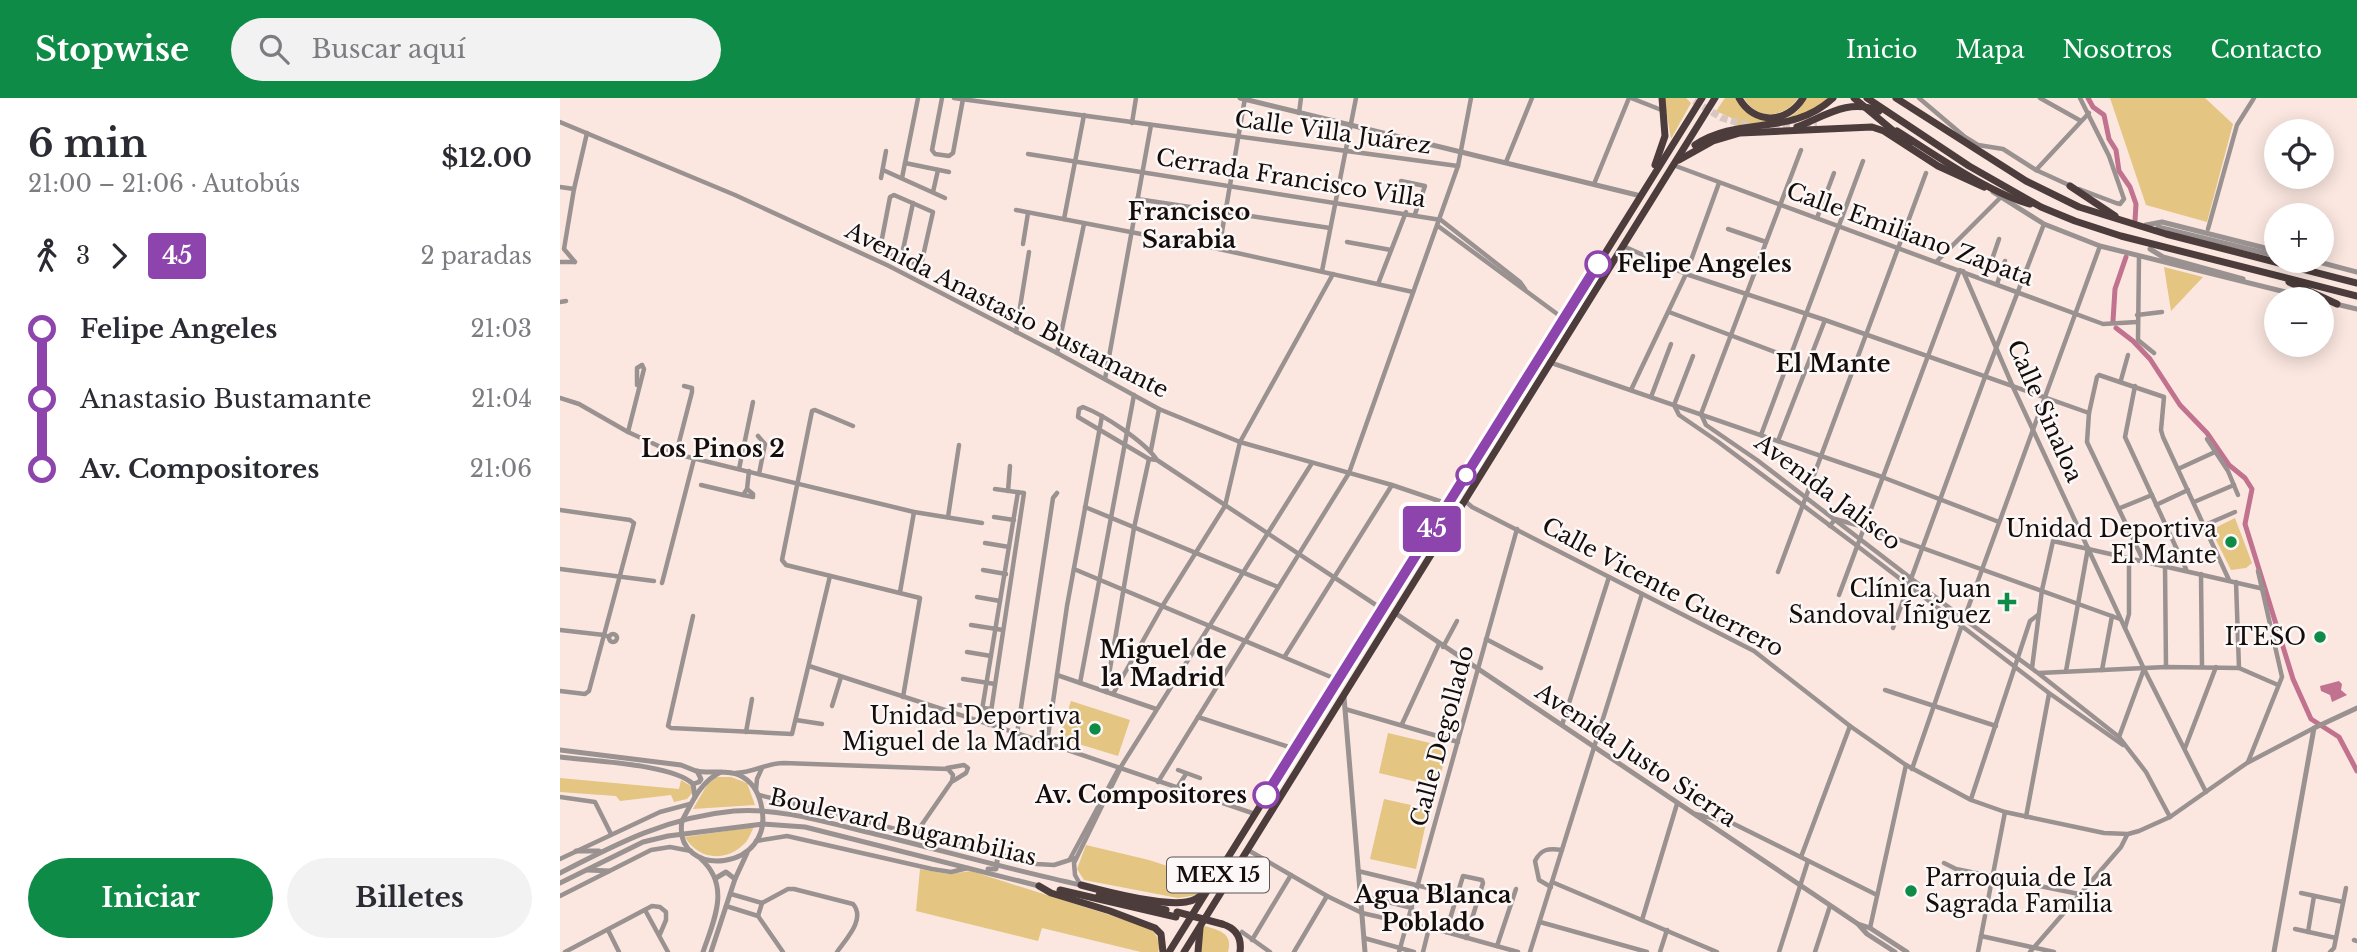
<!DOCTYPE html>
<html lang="es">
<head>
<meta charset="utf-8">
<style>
	:root { --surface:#fff; --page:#f2f2f3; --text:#2b2b33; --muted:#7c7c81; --accent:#0e8b46 }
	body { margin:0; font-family:"Libre Baskerville",serif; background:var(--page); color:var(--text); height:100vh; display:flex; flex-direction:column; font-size:26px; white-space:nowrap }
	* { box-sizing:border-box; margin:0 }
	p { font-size:23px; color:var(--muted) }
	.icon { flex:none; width:38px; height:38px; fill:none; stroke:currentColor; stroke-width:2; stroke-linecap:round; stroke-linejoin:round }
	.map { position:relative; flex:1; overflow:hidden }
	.details { display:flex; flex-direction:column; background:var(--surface); width:560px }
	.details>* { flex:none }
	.badge { padding:0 14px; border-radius:5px; font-size:24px; line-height:46px }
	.fabs { position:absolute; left:1704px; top:21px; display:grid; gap:14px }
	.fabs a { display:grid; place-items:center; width:70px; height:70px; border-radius:50%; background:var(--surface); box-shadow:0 4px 18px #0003; font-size:35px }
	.map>.badge { position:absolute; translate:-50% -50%; box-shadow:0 0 0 4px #fff }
	.legs { display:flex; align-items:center; gap:10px; height:77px; padding:0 28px; font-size:23px }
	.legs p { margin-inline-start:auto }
	.headline { display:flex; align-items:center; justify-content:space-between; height:119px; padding:0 28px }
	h1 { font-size:38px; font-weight:700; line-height:52px }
	.cta { display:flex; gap:14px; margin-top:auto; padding:14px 28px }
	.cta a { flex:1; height:80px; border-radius:42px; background:var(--accent); color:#fff; font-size:28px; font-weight:700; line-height:80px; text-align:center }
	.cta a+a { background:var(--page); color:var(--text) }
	ul { padding:0 28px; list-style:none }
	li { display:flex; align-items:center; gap:24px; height:70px; font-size:26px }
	li i { display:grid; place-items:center; width:10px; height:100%; margin:0 9px; background:currentColor }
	li i::after { content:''; width:18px; height:18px; margin:-9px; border:5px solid; border-radius:50%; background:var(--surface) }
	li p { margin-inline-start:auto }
	li:first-child i { background:linear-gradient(#0000 50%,currentColor 0) }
	li:last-child i { background:linear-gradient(currentColor 50%,#0000 0) }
	header { display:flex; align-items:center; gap:42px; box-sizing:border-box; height:98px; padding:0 35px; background:var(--accent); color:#fff }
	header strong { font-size:33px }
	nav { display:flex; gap:38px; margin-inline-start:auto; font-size:24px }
	.search { width:490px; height:63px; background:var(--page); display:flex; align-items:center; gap:18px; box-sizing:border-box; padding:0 24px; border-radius:38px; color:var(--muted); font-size:26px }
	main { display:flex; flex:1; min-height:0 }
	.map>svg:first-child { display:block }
	.green { fill:#e4c581 }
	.water { fill:#c1728e }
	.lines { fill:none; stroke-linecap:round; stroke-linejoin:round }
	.canal { stroke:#c1728e; stroke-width:5 }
	.trunk-tunnel { stroke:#d8c6c0; stroke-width:7; stroke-dasharray:7 3.5; stroke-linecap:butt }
	.minor { stroke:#9a9191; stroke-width:4.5 }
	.tertiary { stroke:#9a9191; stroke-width:5 }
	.trunk { stroke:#4c3c3c; stroke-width:7 }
	.trunk-bridge { stroke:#4c3c3c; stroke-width:7 }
	.line-1-casing { stroke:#fff; stroke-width:16 }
	.line-1 { stroke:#8e44ad; stroke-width:10 }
	.stop-1-dot { fill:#fff; stroke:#8e44ad; stroke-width:3.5 }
	.poi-dot { fill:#0e8b46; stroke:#fcf8f7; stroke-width:2.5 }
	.labels { text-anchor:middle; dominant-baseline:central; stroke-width:5; stroke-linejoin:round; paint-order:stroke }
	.shield { fill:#fcf8f7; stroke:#5a5452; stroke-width:2 }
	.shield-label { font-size:21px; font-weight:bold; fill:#140d0b }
	.street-label { font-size:23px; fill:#140d0b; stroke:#fcf8f7 }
	.stop-label { font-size:23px; font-weight:bold; fill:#140d0b; stroke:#fcf8f7; text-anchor:start }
	.poi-label { font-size:23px; fill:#140d0b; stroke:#fcf8f7; text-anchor:end }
	.neighbourhood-label { font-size:24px; font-weight:bold; fill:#140d0b; stroke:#fcf8f7 }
</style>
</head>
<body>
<header>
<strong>Stopwise</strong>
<div class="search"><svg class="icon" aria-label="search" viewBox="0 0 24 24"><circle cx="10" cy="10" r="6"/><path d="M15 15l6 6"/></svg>Buscar aquí</div>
<nav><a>Inicio</a><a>Mapa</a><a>Nosotros</a><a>Contacto</a></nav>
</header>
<main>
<section class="details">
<div class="headline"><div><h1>6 min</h1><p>21:00 – 21:06 · Autobús</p></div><b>$12.00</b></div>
<div class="legs"><svg class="icon" aria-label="walk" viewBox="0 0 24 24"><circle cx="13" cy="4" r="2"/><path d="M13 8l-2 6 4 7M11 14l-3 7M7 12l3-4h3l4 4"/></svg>3<svg class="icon" aria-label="forward" viewBox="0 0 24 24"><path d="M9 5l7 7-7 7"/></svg><b class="badge" style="background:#8e44ad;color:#fff">45</b><p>2 paradas</p></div>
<ul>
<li><i style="color:#8e44ad"></i><b>Felipe Angeles</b><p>21:03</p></li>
<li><i style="color:#8e44ad"></i><span>Anastasio Bustamante</span><p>21:04</p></li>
<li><i style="color:#8e44ad"></i><b>Av. Compositores</b><p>21:06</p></li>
</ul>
<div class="cta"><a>Iniciar</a><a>Billetes</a></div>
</section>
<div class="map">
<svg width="1797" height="854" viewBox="0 0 1797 854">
	<rect width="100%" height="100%" fill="#fbe7e0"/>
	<g class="green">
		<polygon points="1104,0 1126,0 1131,5 1111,41"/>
		<path d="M1165 0H1175C1190 30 1232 32 1246 0H1268L1259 8 1235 22 1174 28 1176 22 1156 13Z"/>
		<path d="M1184 0H1238C1225 20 1197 23 1184 0Z"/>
		<polygon points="1550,0 1645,0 1673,26 1647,124 1586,107"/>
		<polygon points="1604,169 1643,179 1611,213"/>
		<polygon points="1675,420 1692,465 1686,470 1671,472 1651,432"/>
		<polygon points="511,603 570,622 558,658 499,640"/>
		<polygon points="828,635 887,649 878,689 819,675"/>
		<polygon points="156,679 171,679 187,685 195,707 133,711 147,687"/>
		<polygon points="0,680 119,691 121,682 131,688 132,695 127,701 114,704 111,697 60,703 56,698 0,694"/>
		<polygon points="824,701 869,711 856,771 810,761"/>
		<path d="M194 729C191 734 189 740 186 744 167 765 138 762 125 739Z"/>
		<polygon points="526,747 589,762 647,781 638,797 618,800 524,782 517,771"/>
		<path d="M360 771 388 776 411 773 591 830C596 837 602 845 598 854H581L482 830 478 843 356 813Z"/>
		<path d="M642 827C657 832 674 834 668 854H640Z"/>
	</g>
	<polygon class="water" points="1779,583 1782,586 1781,592 1787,597 1772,604 1770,597 1761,593 1760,588"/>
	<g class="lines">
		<g class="canal">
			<polyline points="1528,0 1533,9 1544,17 1549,41 1556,52 1559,73 1570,89 1576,106 1575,123"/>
			<polyline points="1553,223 1555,191 1566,159"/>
			<polyline points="1556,230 1573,243 1590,261 1620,307 1647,335 1669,367 1685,380 1692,391 1685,426 1733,581 1751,621 1779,639 1797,673"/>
		</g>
		<g class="trunk-tunnel">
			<polyline points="1134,3 1162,20 1190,28"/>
			<polyline points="1202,29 1257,28"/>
		</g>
		<g class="minor">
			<polyline points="382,0 372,52 375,56 389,58 393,55 403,1"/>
			<polyline points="394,0 898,68"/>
			<polyline points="1071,0 1104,13"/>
			<polyline points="1359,0 1405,39 1418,47 1443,51 1476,72 1511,88"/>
			<polyline points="1480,0 1521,23"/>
			<polyline points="739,15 741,0"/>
			<polyline points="0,24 175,97 329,168 497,255 599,311 680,344 832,387 888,406"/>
			<polyline points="572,25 576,0"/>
			<polyline points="468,56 881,122 960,184 965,191"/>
			<polyline points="946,64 972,0"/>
			<polyline points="345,65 389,74"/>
			<polyline points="1113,67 1543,226 1577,224"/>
			<polyline points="323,72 385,100"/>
			<polyline points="1476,72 1529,15"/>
			<polyline points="321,80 326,53"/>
			<polyline points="342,80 358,0"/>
			<polyline points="841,83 865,88 855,116"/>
			<polyline points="1034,86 1069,0"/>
			<polyline points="0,89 14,91"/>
			<polyline points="1519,91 1556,105 1560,106 1564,101 1549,58 1520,0"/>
			<polyline points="373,94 378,72"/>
			<polygon points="334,97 373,114 361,167 333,158 320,151 330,99"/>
			<polyline points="577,101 770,130"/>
			<polyline points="456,112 659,151 853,194"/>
			<polyline points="1257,120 1274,75"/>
			<polyline points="504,121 524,17"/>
			<polyline points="878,128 1004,221"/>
			<polyline points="1168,131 1206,144"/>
			<polyline points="1648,131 1677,27 1694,0"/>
			<polyline points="787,144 831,152"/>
			<polyline points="463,146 468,115"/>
			<polyline points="1063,148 1126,176 1265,222 1529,315"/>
			<polyline points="659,151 685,0"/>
			<polyline points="1579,158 1578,242 1594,255"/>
			<polyline points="341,161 353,105"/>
			<polyline points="1377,163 1441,99"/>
			<polyline points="0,164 14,164"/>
			<polyline points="15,164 4,151 14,91 27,35"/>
			<polyline points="762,173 796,0"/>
			<polyline points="1403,173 1453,289 1584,571 1646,694"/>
			<polyline points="1425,182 1439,141"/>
			<polyline points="818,186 846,114"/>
			<polyline points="1437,186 1445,163"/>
			<polyline points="0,204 6,203"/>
			<polyline points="1109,214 1231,260"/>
			<polyline points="1577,217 1602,214"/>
			<polyline points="456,234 469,154"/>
			<polyline points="497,255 524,126"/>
			<polyline points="1133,258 1114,307 1119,317 1157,343 1296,447 1489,595 1563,647"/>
			<polyline points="989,264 1322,379 1439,424"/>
			<polyline points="545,281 591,27"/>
			<polyline points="1561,282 1568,257"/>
			<polyline points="77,287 77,270 82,267"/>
			<polyline points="1575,288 1565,339 1626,471"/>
			<polyline points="1071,292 1126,176 1159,85"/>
			<polyline points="1091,299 1111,246"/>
			<polyline points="0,300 19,306 68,334 116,356 354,414 422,425"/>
			<polyline points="1141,316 1146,327 1197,362 1404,521 1478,575 1559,639 1586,674 1610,719"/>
			<polyline points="1141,316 1241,52"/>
			<polyline points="293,328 255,312 252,313 222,462 226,467 360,500 343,599"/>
			<polyline points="68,334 84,271 82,267"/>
			<polyline points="1201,337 1303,63"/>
			<polyline points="198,338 205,346 199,376"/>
			<polyline points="1647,341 1668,373 1678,397"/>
			<polyline points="1218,343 1265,222"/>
			<polyline points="591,352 599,311"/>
			<polyline points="116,356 132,294 132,290 124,288"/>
			<path d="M597 362 589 361 518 319 519 311 523 309C544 317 584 343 597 362L822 511"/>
			<polyline points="179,371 193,304"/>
			<polyline points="1618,371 1655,354"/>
			<polyline points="141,387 183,397 187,391 189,373"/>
			<polyline points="448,393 450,368"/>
			<polyline points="183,397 193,399 193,396 187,391"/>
			<polyline points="905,403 912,409 1194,553 1290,628 1346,667 1411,702 1445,714 1544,735 1568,736 1579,733 1610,719 1687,665 1754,630"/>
			<polyline points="1634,404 1674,387"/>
			<polyline points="1596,407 1628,392"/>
			<polyline points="525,409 718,489"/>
			<polyline points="1560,410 1592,397"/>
			<polyline points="0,412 70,422 74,425 29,593 25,596 0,593"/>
			<polyline points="388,419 399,347"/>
			<polyline points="434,419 454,422"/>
			<polyline points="1645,427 1675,414"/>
			<polyline points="1270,428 1275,421 1304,429 1560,521"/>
			<polyline points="425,445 449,449"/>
			<polyline points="1584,464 1527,344 1529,315 1537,279 1539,277 1604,299 1601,332 1603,339 1669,482"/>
			<polyline points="1605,468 1606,569"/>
			<polyline points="0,471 94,483"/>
			<polyline points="514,471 778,582"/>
			<polyline points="423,472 446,476"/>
			<polyline points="1218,474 1366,75"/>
			<polyline points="1641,476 1642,569"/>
			<polyline points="1676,484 1679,570"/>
			<polyline points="102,485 134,361"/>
			<polyline points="340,494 354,414"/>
			<polyline points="1279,497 1400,172"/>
			<polyline points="417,499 440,503"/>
			<polyline points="133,518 108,628 111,630 232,636 270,478"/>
			<polyline points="411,527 443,532"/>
			<polyline points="1333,530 1425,279 1484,126"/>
			<polyline points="1565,530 1569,516 1569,461"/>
			<polyline points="0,532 44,537 49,539"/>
			<circle cx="53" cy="540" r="4"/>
			<polyline points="926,541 981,570"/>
			<polyline points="883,549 897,523"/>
			<polyline points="407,554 431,558"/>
			<polyline points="725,558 832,387"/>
			<polyline points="249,568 487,645 695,716"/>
			<polyline points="1472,570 1482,492 1493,443 1704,491"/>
			<polyline points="1542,572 1552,518"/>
			<polyline points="1506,573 1528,450"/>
			<polyline points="1479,575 1606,569 1679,570 1718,587"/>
			<polyline points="497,577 596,611"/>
			<polyline points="403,581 435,586"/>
			<polyline points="520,585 574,297"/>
			<polyline points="1325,592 1436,628"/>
			<polyline points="546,594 574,430 589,361"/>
			<polyline points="553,596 603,507 665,408 680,344 773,176"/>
			<polyline points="399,607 431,611"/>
			<polyline points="272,608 281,579"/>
			<polyline points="785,611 898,644"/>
			<polyline points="638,619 735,651"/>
			<polyline points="236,622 262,626"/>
			<polyline points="420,624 458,394"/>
			<polyline points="842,626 879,546"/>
			<polyline points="429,627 464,395 435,391"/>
			<polyline points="1002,627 1049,479"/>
			<polyline points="186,634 192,601"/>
			<polyline points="457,636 493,400 497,395"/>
			<polyline points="1559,639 1584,571"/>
			<polyline points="487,645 507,508 542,318"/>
			<polyline points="1625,650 1656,569"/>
			<polyline points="1688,664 1722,579 1698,473"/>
			<polyline points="387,670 404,667 408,670 406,675 393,683"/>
			<polyline points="1352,671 1404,521 1540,148"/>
			<polyline points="618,672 640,680"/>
			<path d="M175 675C193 675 206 665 224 665L388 671 393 677 392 683 356 735"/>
			<polyline points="598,684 789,375 898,68 911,0"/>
			<polyline points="617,690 626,676"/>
			<polyline points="196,692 197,681 202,670"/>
			<polyline points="199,697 477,766 494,767 516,760"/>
			<polyline points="0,699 35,704 51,736"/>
			<polyline points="1411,701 1470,523 1478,517"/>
			<polyline points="1135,716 1170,724 1317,797"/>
			<polyline points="1466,719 1489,596"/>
			<polyline points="196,743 227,738 372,771 391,774 408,770"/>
			<polyline points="688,752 767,798 802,815 886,834 958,854"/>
			<polyline points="1241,759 1290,628"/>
			<polyline points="0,761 100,714 130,706"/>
			<polyline points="510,761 559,670"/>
			<polyline points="1384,765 1396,771 1519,796"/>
			<polyline points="798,773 897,797"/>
			<polyline points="992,784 1157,854"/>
			<polyline points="520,786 515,777 514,765 562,667 752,365"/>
			<path d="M991 789 979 782 975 763C981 751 988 750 1002 752"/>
			<polyline points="1741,795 1783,804"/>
			<path d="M171 796 202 805 228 791H234L293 806C306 821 286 841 277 854"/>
			<polyline points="800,797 852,810"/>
			<polyline points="0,798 91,752 110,749 131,753"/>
			<polyline points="166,808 198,818 223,854"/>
			<polyline points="85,812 108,854"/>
			<polyline points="198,818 202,805"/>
			<polyline points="1082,822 1117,706"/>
			<polyline points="980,824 1087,854"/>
			<polyline points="1310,830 1346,667"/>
			<polyline points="1735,831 1776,840"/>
			<polyline points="48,832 59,854"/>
			<polyline points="682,834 710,854"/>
			<polyline points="886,834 903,778 922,782 923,785 906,840"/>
			<polyline points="1748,834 1754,798"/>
			<polyline points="1421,838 1494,854"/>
			<polyline points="804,840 854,854"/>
			<polyline points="692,842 731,777"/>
			<polyline points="1794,842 1797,843"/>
			<polyline points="937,848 956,791"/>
			<polyline points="5,854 92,808 100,809 106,814 106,822 100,836"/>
			<polyline points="734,854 767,798"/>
			<polyline points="839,854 957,431"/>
			<polyline points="863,854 869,830"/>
			<polyline points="970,854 1082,496"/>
			<polyline points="1100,854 1107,832"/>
			<polyline points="1219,854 1248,763"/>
			<polyline points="1255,854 1270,808"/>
			<polyline points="1418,854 1445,714"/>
			<polyline points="1470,854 1561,749 1567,737"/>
			<polyline points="1770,854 1774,850 1786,790"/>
		</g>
		<g class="tertiary">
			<polyline points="680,0 1081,98"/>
			<polyline points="1433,94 1484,126 1540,148 1754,201"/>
			<polyline points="1586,127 1602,124 1717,153"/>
			<polyline points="1598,129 1717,158"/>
			<polyline points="1590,151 1603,159 1683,181"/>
			<polyline points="1739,163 1756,165"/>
			<polyline points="1755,163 1797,174"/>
			<polyline points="1776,206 1797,211"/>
			<polyline points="835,515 1298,826 1307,836 1335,854"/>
			<polyline points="784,599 805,854"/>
			<path d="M0 652 121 667C126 669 131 671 136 673 150 676 166 671 179 677 192 683 198 693 201 706 218 775 112 782 122 723 132 704 141 683 161 674"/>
			<path d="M0 659C30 663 113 666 133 686L135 699"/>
			<polyline points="133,686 139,684 141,681 137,673"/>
			<polyline points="16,753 39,753"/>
			<path d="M141 761C171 788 154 822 143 854"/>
			<polyline points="428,771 436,771 438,757"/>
			<polyline points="28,772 49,773"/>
			<path d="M0 775C58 745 108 719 174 713 218 709 272 726 315 736 384 753 452 772 521 787"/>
			<polyline points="156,780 166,774 175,781"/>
			<polyline points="0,785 83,744 108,738 203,726 245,729 479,788"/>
			<polyline points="1298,826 1310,830 1347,854"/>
			<polyline points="151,854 175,781 187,755"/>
			<polyline points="1714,854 1754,630 1797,610"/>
		</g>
		<g class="trunk">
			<path d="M1179 0C1194 27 1227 26 1243 0"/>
			<polyline points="1307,0 1409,68 1481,109 1515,123 1561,138 1797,198"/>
			<polyline points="1336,0 1466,83 1519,109 1606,136 1797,185"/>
			<path d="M1237 29C1265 18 1289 0 1319 13"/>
			<path d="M1337 33C1374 56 1429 95 1470 106"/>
			<path d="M1135 47C1180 17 1232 39 1273 0"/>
			<polyline points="1119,62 1153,43 1180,35 1312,29 1324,33 1378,68 1424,89"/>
			<polyline points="1095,67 1105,38 1102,0"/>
			<polyline points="1510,88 1555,118"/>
			<polyline points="1729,184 1777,206"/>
			<path d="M521 787C547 794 601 808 626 804 634 803 640 799 645 794"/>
			<polyline points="479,788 491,795 550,813 595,830 601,836 603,854"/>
			<polyline points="500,792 616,819"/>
			<polyline points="539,797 606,812"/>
			<path d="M662 826C676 830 682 839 680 854"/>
			<polyline points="609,854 1142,0"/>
			<polyline points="624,854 1155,0"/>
			<polyline points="638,854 640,830"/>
		</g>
		<g class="trunk-bridge">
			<polyline points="1294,0 1349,46"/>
			<polyline points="617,814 662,826"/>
		</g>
	</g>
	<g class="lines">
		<g class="line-1-casing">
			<polyline id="line-1" points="706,697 1038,166"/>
		</g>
		<use href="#line-1" class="line-1"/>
	</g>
	<g class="stop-1-dot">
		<circle cx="1038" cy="166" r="12"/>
		<circle cx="906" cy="377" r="9"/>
		<circle cx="706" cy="697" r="12"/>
	</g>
	<g class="poi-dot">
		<circle cx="1671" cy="444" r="7"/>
		<path d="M1443.5 493.5h7v7h7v7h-7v7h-7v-7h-7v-7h7z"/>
		<circle cx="1760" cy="539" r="7"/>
		<circle cx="535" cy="631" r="7"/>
		<circle cx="1351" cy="793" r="7"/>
	</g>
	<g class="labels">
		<rect class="shield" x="607" y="759.5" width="102" height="35" rx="5"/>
		<g class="shield-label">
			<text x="658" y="777">MEX 15</text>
		</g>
		<g class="street-label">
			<text transform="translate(773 34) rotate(8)">Calle Villa Juárez</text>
			<text transform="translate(731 80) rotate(9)">Cerrada Francisco Villa</text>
			<text transform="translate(1350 136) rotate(20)">Calle Emiliano Zapata</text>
			<text transform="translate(447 212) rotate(27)">Avenida Anastasio Bustamante</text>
			<text transform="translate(1485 313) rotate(66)">Calle Sinaloa</text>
			<text transform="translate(1268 394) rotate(37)">Avenida Jalisco</text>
			<text transform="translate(1103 489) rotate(28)">Calle Vicente Guerrero</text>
			<text transform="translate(882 638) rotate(-75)">Calle Degollado</text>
			<text transform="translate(1076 657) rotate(34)">Avenida Justo Sierra</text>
			<text transform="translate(343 729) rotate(13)">Boulevard Bugambilias</text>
		</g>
		<g class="stop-label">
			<text x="1057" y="166">Felipe Angeles</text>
			<text x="687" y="697" text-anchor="end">Av. Compositores</text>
		</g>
		<g class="poi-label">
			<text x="1657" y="431">Unidad Deportiva<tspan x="1657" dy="26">El Mante</tspan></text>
			<text x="1431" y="491">Clínica Juan<tspan x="1431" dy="26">Sandoval Íñiguez</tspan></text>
			<text x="1746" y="539">ITESO</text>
			<text x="521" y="618">Unidad Deportiva<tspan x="521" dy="26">Miguel de la Madrid</tspan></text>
			<text x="1365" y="780" text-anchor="start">Parroquia de La<tspan x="1365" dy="26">Sagrada Familia</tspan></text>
		</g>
		<g class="neighbourhood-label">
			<text x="629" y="113">Francisco<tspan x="629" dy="28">Sarabia</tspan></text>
			<text x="1273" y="265">El Mante</text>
			<text x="153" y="350">Los Pinos 2</text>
			<text x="603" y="551">Miguel de<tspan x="603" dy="28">la Madrid</tspan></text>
			<text x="873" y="796">Agua Blanca<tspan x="873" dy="28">Poblado</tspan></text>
		</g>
	</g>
</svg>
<div class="fabs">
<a><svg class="icon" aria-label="locate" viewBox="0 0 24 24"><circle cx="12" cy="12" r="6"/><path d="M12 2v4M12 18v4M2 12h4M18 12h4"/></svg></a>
<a>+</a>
<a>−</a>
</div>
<b class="badge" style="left:872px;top:431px;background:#8e44ad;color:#fff">45</b>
</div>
</main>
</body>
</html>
